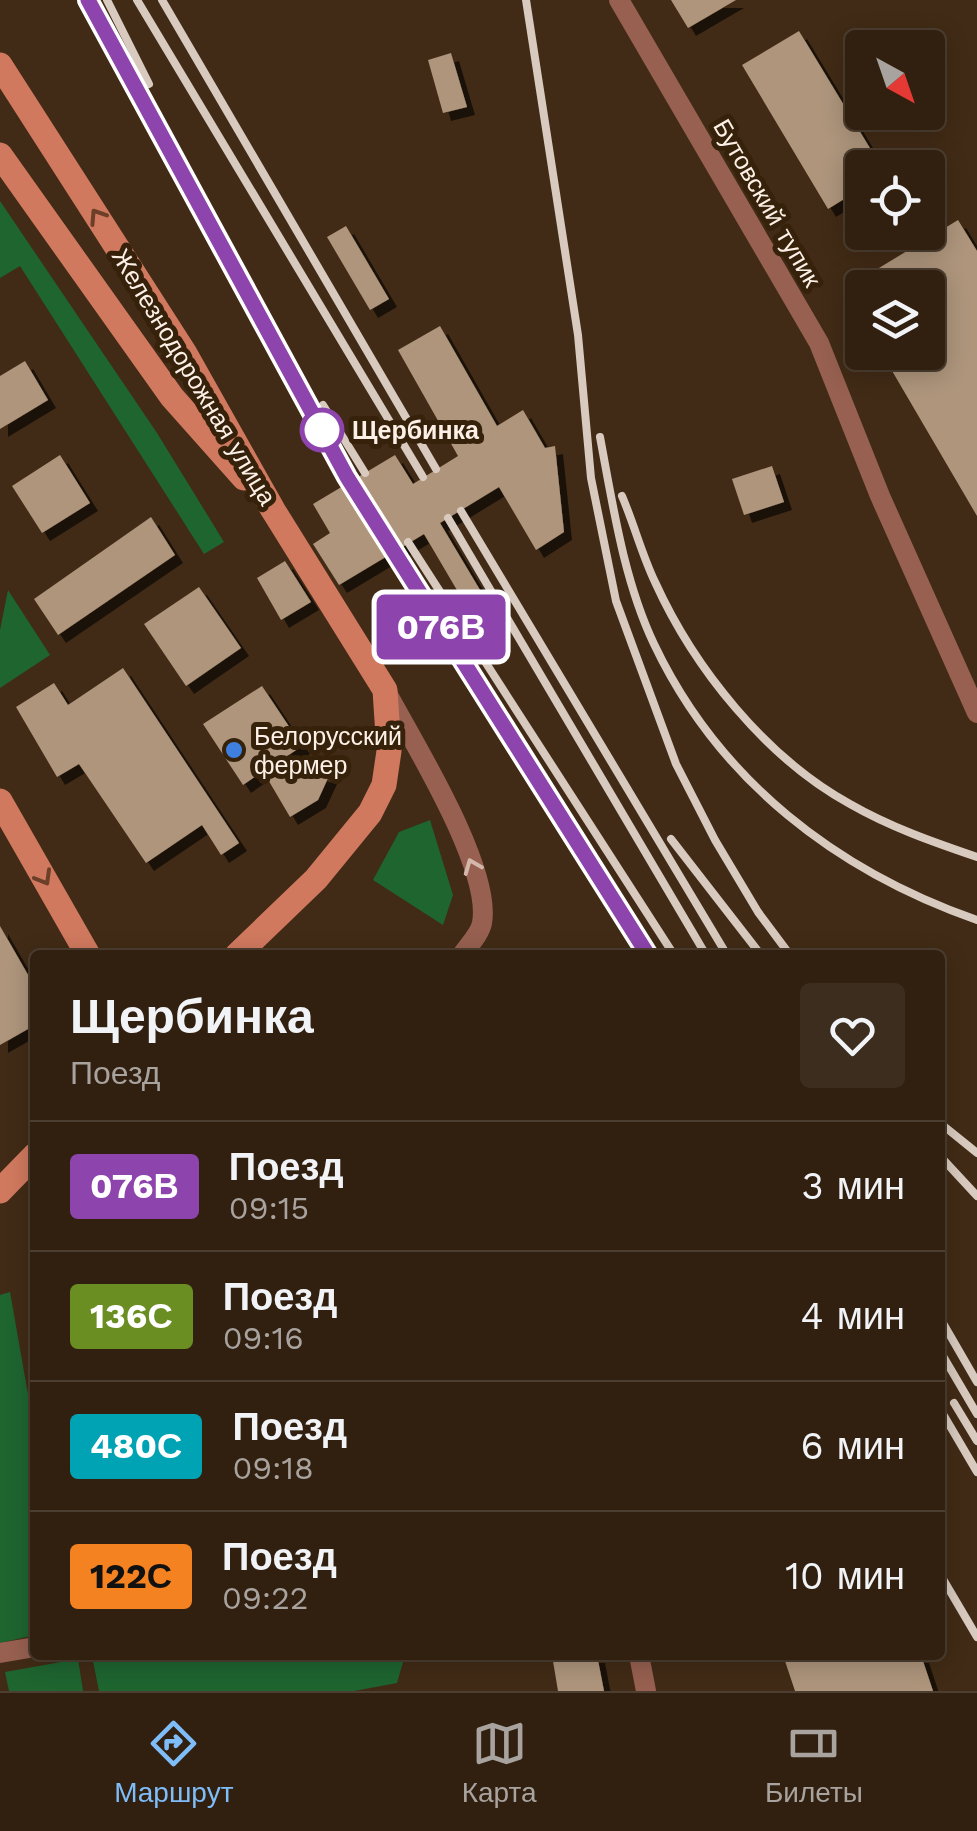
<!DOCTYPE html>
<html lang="ru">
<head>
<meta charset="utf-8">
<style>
	:root { --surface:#312010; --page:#3d2d1e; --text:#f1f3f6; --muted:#a8a39f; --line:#4c3e30; --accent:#7fbdf9 }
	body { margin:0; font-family:"Work Sans",sans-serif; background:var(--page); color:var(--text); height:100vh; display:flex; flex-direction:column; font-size:38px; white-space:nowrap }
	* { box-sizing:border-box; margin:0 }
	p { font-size:32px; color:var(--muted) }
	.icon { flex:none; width:55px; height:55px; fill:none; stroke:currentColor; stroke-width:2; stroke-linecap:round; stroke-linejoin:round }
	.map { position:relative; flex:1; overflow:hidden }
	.sheet { position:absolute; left:30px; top:950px; width:915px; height:710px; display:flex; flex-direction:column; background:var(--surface); border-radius:10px; box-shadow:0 5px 25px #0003,0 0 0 2px var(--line) }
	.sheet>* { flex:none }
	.badge { padding:0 20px; border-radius:8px; font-size:35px; line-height:65px }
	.needle { width:65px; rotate:140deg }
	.tools { position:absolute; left:845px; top:30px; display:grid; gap:20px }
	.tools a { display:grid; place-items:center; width:100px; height:100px; border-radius:10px; background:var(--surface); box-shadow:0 5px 25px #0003,0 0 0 2px var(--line); font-size:50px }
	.map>.badge { position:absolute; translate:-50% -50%; box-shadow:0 0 0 5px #fff }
	.round { display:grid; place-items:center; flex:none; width:105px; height:105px; border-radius:10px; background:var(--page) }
	.head { display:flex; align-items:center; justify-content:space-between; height:170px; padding:0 40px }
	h1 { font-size:48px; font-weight:800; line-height:75px }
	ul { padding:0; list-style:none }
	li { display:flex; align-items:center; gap:30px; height:130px; padding:0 40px; border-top:2px solid var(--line) }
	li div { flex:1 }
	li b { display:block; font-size:38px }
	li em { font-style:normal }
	li .badge { min-width:110px; font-weight:700; text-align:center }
	.menu { display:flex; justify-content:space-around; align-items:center; height:140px; border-top:2px solid var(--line); background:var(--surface); font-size:28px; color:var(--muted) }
	.menu a { display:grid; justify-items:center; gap:5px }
	.menu .on { color:var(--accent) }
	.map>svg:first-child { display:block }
	.green { fill:#1e6530 }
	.building { fill:#ae957b; filter:url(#shadow) }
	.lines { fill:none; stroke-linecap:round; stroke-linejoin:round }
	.street { stroke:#976050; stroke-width:20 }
	.secondary { stroke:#d0795f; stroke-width:25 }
	.rail { stroke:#d8cabe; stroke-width:8 }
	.oneway { stroke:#6c4028 }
	.oneway2 { stroke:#d4b7ab }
	.line-casing { stroke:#fff; stroke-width:22 }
	.line { stroke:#8e44ad; stroke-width:15 }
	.stop-dot { fill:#fff; stroke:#8e44ad; stroke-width:5 }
	.shop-dot { fill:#3f7fe0; stroke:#36210b; stroke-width:4 }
	.labels { text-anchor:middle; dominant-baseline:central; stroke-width:10; stroke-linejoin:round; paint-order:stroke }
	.street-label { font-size:25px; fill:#fdf1e7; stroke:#36210b }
	.stop-label { font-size:25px; font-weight:bold; fill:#fdf1e7; stroke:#36210b; text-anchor:start }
	.poi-label { font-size:25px; fill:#fdf1e7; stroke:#36210b; text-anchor:start }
</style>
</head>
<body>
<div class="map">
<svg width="977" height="1691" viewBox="0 0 977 1691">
	<defs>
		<filter id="shadow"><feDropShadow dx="8" dy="8" stdDeviation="0" flood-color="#0009"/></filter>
	</defs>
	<rect width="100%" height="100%" fill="#412b16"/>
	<g class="green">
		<polygon points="0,201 157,433 224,542 204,554 20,266 0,278"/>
		<polygon points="8,590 50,655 0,688 0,630"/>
		<polygon points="430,820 453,895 443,925 373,880 399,832"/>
		<polygon points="10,1292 35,1434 35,1635 0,1643 0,1295"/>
		<polygon points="405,1655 397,1683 354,1691 99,1691 92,1656"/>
		<polygon points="78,1659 83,1691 9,1691 5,1672"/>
	</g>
	<g class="building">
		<polygon points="671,0 736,0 688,28"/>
		<polygon points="799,31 882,168 862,168 862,188 828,209 742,65"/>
		<polygon points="451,53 467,107 443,113 428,60"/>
		<polygon points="958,220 977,251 977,516 881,352 928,352 928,288 846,288"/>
		<polygon points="346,226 389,299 370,310 327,237"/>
		<polygon points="440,326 497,426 523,410 545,448 555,446 564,532 536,550 499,487 440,523 495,615 478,626 424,534 339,585 313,544 330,533 313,504 395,455 413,484 458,456 398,350"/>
		<polygon points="25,361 48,400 0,429 0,376"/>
		<polygon points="60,455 90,503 42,533 12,486"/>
		<polygon points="772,466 784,502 744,515 732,479"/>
		<polygon points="151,517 175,555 58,635 34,599"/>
		<polygon points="285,561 311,602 281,620 257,578"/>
		<polygon points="199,587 241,648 186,686 144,624"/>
		<polygon points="123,668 239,843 221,855 202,825 146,863 79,764 57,777 16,707 54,683 68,705"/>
		<polygon points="262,686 302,746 277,763 329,776 318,800 290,817 263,771 243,785 203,724"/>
		<polygon points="0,926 35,987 35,1025 0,1045"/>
		<polygon points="552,1655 597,1655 604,1691 558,1691"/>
		<polygon points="783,1655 921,1655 933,1691 795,1691"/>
	</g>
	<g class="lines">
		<g class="street">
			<polyline points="619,0 819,343 880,496 977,713"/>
			<path d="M388 695C415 745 492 869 482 923 480 934 468 946 462 955"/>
			<polyline points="0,1653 35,1647"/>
			<polyline points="639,1655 646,1691"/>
		</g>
		<g class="secondary">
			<polyline points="0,65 184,352 273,510 385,690 389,751 384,785 370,813 316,879 237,955"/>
			<polyline points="0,155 172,397 244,478"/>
			<polyline points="0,801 88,955"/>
			<polyline points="0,1191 35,1155"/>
		</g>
		<g class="rail">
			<polyline points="88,0 350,482"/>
			<polyline points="107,0 149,84"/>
			<polyline points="137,0 423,477"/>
			<polyline points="162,0 436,469"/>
			<polyline points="526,0 578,335 591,478 616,601 676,764 715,840 758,912 790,955"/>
			<polyline points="323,405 365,473"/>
			<path d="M600 437C613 506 624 581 654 644 719 781 837 871 977 920"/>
			<path d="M622 496C634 524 642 555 655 582 694 668 766 758 850 804 890 827 933 842 977 857"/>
			<polyline points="461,511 727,955"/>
			<polyline points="448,518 706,955"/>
			<polyline points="408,542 674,955"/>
			<polyline points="394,551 648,955"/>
			<polyline points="671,839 761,955"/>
			<polyline points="940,1123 977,1153"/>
			<polyline points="940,1156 977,1196"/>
			<polyline points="940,1318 977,1382"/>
			<polyline points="940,1351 977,1414"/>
			<polyline points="954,1403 977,1441"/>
			<polyline points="940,1409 977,1472"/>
			<polyline points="940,1574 977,1637"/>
		</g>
	</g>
	<defs><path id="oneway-chevron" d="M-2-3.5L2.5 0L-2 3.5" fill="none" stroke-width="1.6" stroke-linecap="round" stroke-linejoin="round" transform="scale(2.5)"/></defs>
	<g class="oneway">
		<use href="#oneway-chevron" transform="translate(97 216) rotate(-123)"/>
		<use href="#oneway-chevron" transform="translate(44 878) rotate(60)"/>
	</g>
	<use class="oneway2" href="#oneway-chevron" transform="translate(472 866) rotate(-112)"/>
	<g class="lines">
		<g class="line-casing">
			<polyline id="line" points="88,0 347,477 648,955"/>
		</g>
		<use href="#line" class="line"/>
	</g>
	<circle class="stop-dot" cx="322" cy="430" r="20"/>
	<circle class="shop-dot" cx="234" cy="750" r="10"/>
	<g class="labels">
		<g class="street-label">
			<text transform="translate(767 203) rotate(60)">Бутовский тупик</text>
			<text transform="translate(194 377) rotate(59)">Железнодорожная улица</text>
		</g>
		<g class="stop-label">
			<text x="352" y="430">Щербинка</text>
		</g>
		<g class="poi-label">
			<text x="254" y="736">Белорусский<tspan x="254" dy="29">фермер</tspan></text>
		</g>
	</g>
</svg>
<div class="tools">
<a><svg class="needle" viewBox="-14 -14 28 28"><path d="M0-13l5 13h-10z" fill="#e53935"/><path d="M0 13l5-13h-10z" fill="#a8a39f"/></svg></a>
<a><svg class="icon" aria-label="locate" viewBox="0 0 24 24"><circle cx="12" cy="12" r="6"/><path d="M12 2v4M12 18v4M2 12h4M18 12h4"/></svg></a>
<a><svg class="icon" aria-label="layers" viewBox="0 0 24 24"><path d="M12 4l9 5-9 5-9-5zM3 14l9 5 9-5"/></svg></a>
</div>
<b class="badge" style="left:441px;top:627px;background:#8e44ad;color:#fff">076В</b>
<section class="sheet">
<div class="head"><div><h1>Щербинка</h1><p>Поезд</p></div><a class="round"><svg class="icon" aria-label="heart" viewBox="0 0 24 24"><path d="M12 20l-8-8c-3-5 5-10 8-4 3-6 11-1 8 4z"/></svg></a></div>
<ul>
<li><span class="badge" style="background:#8e44ad;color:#fff">076В</span><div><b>Поезд</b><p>09:15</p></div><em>3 мин</em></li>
<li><span class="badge" style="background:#6b8e23;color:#fff">136С</span><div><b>Поезд</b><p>09:16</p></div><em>4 мин</em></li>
<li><span class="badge" style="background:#00a3b4;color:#fff">480С</span><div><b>Поезд</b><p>09:18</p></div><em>6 мин</em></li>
<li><span class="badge" style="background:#f58220;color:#111">122С</span><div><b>Поезд</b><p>09:22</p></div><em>10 мин</em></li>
</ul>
</section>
</div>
<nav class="menu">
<a class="on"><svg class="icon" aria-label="directions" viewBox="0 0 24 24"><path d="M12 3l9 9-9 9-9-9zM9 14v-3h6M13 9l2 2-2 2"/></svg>Маршрут</a>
<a><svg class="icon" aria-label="map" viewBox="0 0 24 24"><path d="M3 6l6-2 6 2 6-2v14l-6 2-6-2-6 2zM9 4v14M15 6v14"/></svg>Карта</a>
<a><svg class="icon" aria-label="tickets" viewBox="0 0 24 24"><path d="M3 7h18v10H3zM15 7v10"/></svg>Билеты</a>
</nav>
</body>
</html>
